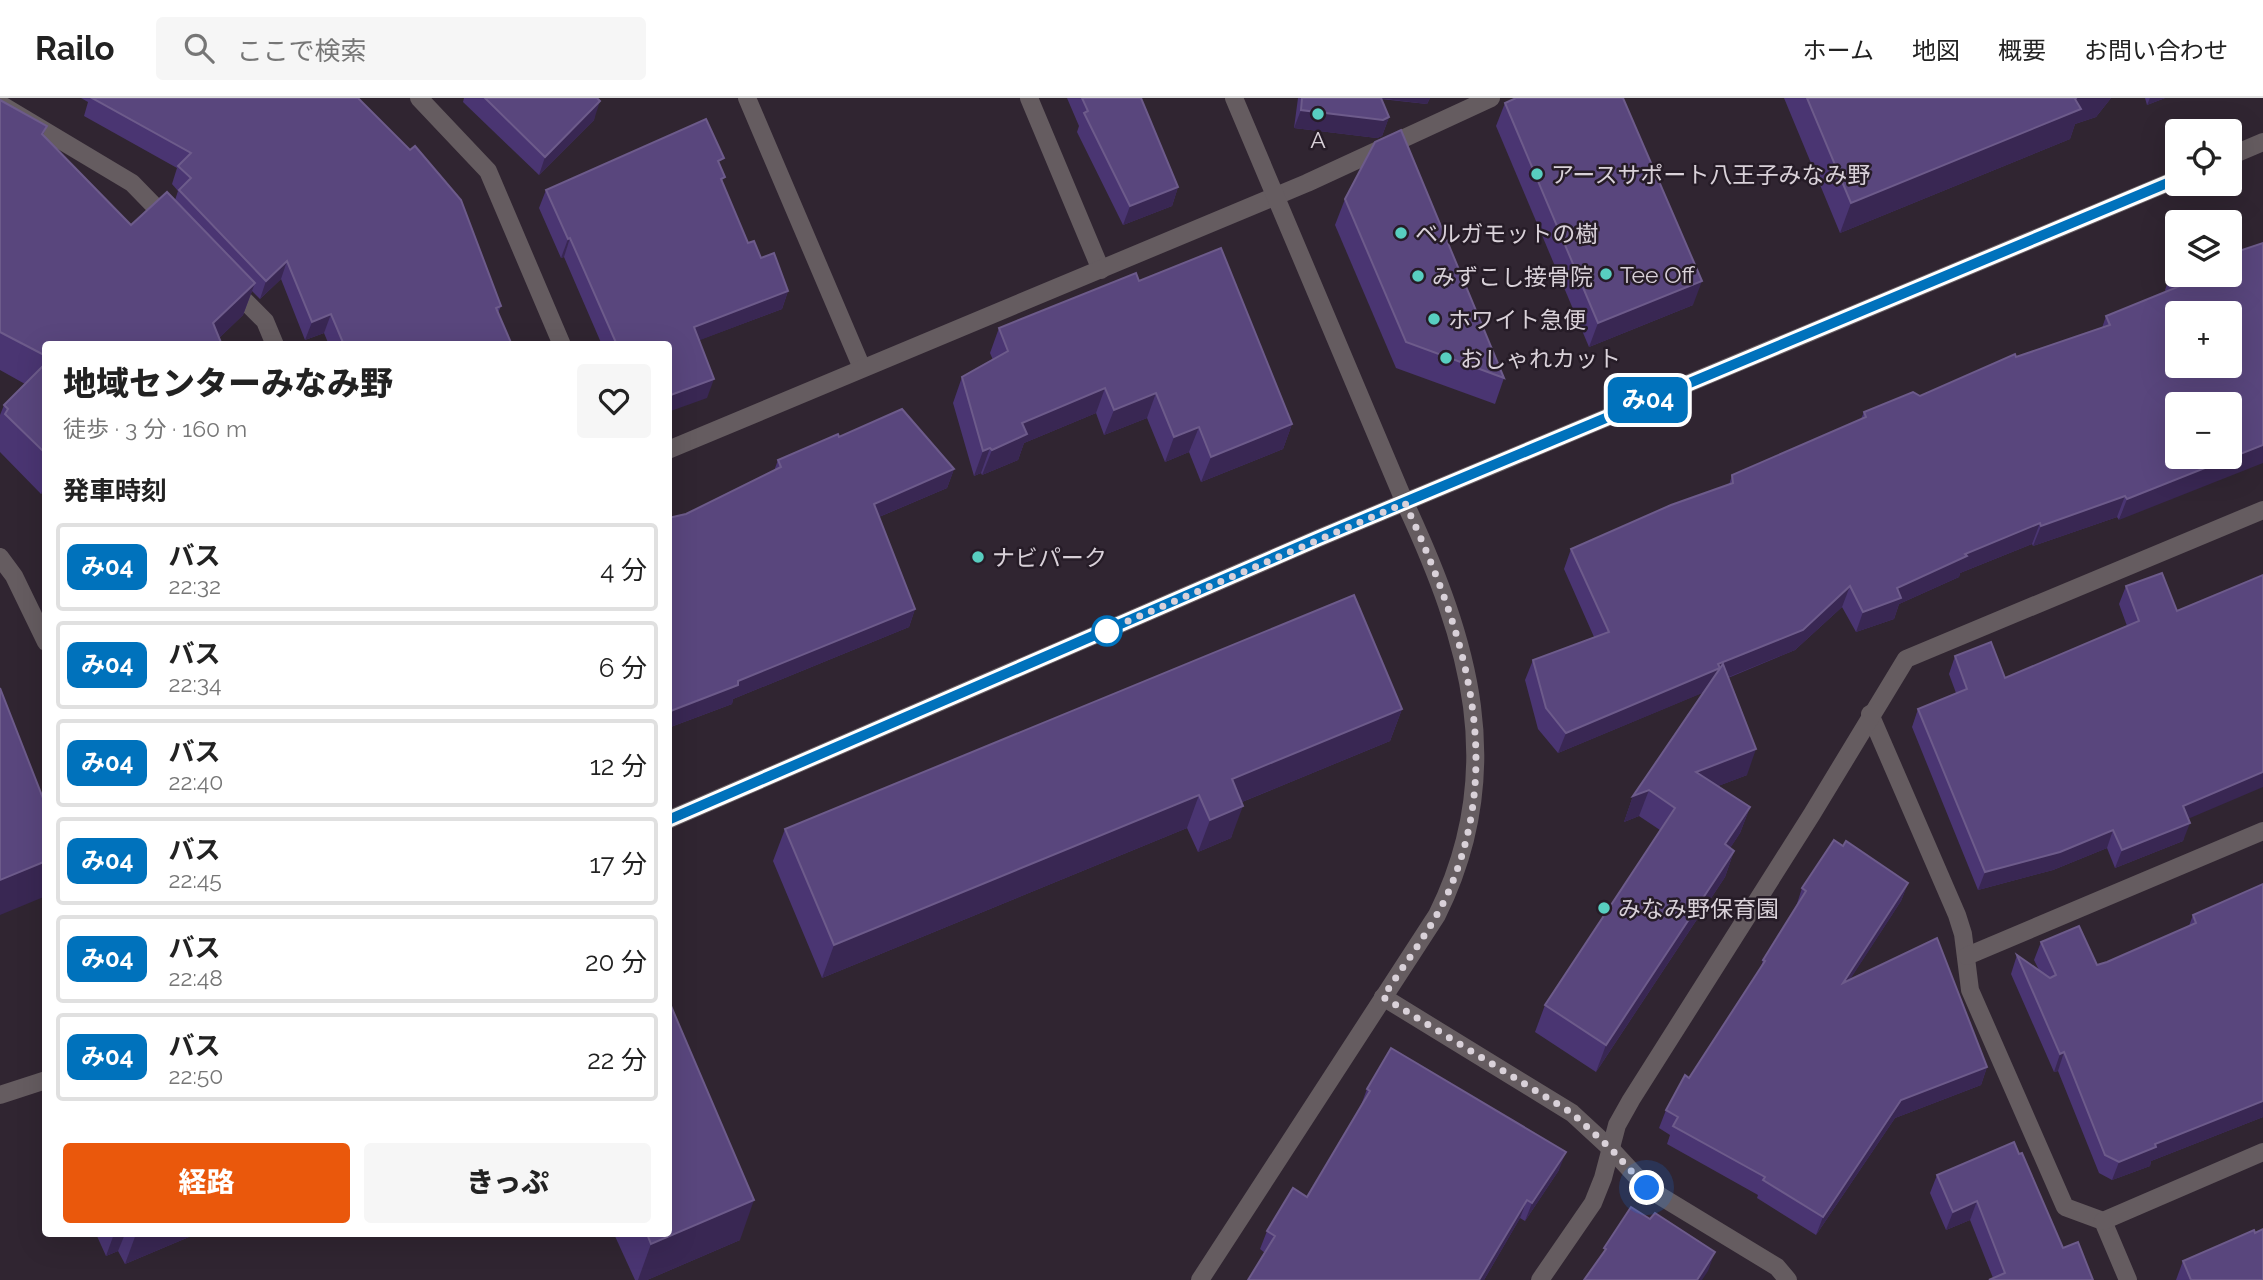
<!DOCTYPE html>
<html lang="ja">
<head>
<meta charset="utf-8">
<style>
	:root { --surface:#fff; --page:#f6f6f6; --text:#222; --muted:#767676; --line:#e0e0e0; --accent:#ea580c }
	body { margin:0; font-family:Raleway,"Noto Sans JP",sans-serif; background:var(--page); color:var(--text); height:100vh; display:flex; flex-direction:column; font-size:26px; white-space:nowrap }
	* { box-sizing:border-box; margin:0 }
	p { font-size:23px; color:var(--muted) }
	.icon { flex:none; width:38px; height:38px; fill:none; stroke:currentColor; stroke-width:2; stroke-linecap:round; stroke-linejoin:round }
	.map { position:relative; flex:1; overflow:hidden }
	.drawer { position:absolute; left:42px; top:243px; width:630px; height:896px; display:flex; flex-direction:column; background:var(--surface); border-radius:7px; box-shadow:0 7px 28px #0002 }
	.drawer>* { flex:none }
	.badge { padding:0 14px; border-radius:10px; font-size:24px; line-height:46px }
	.controls { position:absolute; left:2165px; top:21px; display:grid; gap:14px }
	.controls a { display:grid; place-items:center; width:77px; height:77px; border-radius:7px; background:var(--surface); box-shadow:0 7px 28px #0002; font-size:35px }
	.you { position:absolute; width:35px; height:35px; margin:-18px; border:5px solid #fff; border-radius:50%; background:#1a73e8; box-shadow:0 0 0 10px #1a73e833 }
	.map>.badge { position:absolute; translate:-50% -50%; box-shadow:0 0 0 4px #fff }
	h2 { padding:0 21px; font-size:26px; line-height:63px }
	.round { display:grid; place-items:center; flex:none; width:74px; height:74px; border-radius:7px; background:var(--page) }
	.head { display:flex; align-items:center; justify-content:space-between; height:119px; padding:0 21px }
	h1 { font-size:33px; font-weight:800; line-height:52px }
	.primary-button { display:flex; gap:14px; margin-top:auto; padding:14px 21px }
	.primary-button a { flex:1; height:80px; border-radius:7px; background:var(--accent); color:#fff; font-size:28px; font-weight:800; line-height:80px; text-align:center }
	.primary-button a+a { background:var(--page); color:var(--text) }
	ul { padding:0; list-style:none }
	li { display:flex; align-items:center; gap:21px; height:88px; margin:0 14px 10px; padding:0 7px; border:4px solid var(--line); border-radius:7px }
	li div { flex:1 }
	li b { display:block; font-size:26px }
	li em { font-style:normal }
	li .badge { min-width:77px; font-weight:700; text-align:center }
	header { display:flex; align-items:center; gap:42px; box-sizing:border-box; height:98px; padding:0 35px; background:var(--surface); border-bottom:2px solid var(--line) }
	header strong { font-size:33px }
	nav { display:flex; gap:38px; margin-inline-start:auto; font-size:24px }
	.search { width:490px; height:63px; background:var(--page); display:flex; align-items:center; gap:18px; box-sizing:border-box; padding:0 24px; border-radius:7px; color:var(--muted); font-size:26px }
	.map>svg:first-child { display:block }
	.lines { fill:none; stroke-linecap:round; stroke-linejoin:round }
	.minor { stroke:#655c60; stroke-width:18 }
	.wall { fill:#4a3572 }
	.shaded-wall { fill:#392753 }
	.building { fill:#59467d; stroke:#6d5b8b; stroke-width:2; fill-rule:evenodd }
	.line-casing { stroke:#fff; stroke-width:16 }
	.line { stroke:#0072bc; stroke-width:10 }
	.walk { stroke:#d9d1d9; stroke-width:7; stroke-dasharray:0 12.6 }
	.poi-dot { fill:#58cec0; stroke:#261c27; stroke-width:2.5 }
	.stop-dot { fill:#fff; stroke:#0072bc; stroke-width:3.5 }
	.labels { text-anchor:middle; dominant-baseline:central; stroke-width:5; stroke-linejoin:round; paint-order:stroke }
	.poi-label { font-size:23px; fill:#d9d1d9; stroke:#261c27; text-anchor:start }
</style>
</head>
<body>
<header>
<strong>Railo</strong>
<div class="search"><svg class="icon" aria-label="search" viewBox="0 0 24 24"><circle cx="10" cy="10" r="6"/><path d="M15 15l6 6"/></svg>ここで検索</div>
<nav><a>ホーム</a><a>地図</a><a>概要</a><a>お問い合わせ</a></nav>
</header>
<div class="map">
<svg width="2263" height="1182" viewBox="0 0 2263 1182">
	<rect width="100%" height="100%" fill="#302531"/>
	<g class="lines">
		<g class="minor">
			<polyline points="419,0 488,73 562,247"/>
			<polyline points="747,0 862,270"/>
			<polyline points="1029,0 1101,172"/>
			<polyline points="0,6 132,85 169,123"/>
			<polyline points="2230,58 2263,44"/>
			<polyline points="231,189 265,223 275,247"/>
			<polyline points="668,352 1307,85 1491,0"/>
			<polyline points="0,459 14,478 46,544"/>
			<polyline points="1870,616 1957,817 1963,836 1970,892 2065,1109 2103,1123 2128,1182"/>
			<polyline points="668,722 1319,440 2177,81"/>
			<polyline points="1967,858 2263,733"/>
			<polyline points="1383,899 1572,1015 1611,1051 1647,1090 1777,1169 1788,1182"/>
			<polyline points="0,997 46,982"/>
			<polyline points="2103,1123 2263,1054"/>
			<path d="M1200 1182 1437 817C1509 672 1469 543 1405 405L1234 0"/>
			<polyline points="1540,1182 1593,1105 1603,1080 1617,1027 1631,1002 1812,716 1906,561 2263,412"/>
		</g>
	</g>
	<g class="wall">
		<polygon points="81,0 358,0 501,208 498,215 512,247 329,247 324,235 305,242 281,181 260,201 252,193 243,217 219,240 46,247 46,392 41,396 0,354 0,317 4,307 25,286 0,272 0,2 47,28 43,37 131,127 175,102 178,93 172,86 177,70 84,18 88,4"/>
		<polygon points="464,0 597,0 594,22 539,77 463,4"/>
		<polygon points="1067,0 1141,0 1178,89 1172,108 1123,127 1077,34 1079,28"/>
		<polygon points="1298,0 1430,0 1427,6 1381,1 1389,19 1382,38 1377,40 1294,30"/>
		<polygon points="1784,0 2111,0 2096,19 2075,26 2070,41 1840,135"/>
		<polygon points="2145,0 2165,0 2147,7"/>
		<polygon points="1505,5 1693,207 1589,249 1496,28"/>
		<polygon points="720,69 723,85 748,145 788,193 782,211 699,242 707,300 668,247 602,247 564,159 561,160 539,110 546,92"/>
		<polygon points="1345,101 1504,280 1495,306 1396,270 1335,127"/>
		<polygon points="2172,172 2230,177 2119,422 2117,419 2033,448 2032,446 1960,475 1959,479 1899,506 1894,521 1856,534 1842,509 1795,552 1728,580 1747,677 1718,688 1750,709 1740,735 1730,750 1734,753 1725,779 1596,974 1535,934 1545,907 1660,732 1639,718 1624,724 1633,698 1704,594 1558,655 1538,631 1525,582 1533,562 1594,539 1564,471 1571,451 1729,387 1732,377 1861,321 1864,314 1920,298 2016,259 2102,230 2106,218 2166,194 2165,192"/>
		<polygon points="1139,183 1292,326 1283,351 1201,384 1189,354 1165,364 1147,320 1104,337 1096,315 1024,345 1018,362 982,377 981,375 974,378 953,305 962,279 993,262 990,255 999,230"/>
		<polygon points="839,339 954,371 947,390 879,419 915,511 909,529 733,601 732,606 668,630 668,420 686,416 774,373 778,362"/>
		<polygon points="2162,475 2188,721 2183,743 2115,770 2107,750 2053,772 1978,792 1912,629 1918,611 1956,595 1949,576 1955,558 2005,580 2127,528 2119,506 2126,488"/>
		<polygon points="1402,611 1390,643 1242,704 1231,740 1198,754 1187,730 822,880 773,763 785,731"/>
		<polygon points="1843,748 1908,785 1901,803 1850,881 1987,969 1981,987 1895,1020 1816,1137 1757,1100 1758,1097 1667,1046 1670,1037 1659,1030 1666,1012 1689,980 1760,872 1763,862 1796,809 1802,790"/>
		<polygon points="2263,786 2263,1019 2151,1063 2150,1068 2112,1082 2099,1075 2058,973 2054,974 2011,876 2017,857 2039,872 2034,862 2041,844 2097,867 2107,864 2189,828 2193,817"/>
		<polygon points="1367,991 1559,1072 1525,1123 1520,1120 1484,1182 1248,1182 1265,1155 1260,1151 1267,1133 1307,1099 1360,1010"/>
		<polygon points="1937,1077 2063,1150 1993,1180 1970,1122 1946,1132 1930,1095"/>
		<polygon points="96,1136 196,1136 125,1166 118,1153 106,1158"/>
		<polygon points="614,1136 668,1136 740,1142 647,1182 635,1182"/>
		<polygon points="2183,1163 2263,1182 2176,1182"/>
	</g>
	<g class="shaded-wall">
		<polygon points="1377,0 1430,0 1427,6"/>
		<polygon points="2076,0 2111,0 2096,19 2075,26 2070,41 1840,135 1851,105"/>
		<polygon points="2150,0 2165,0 2147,7"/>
		<polygon points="600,3 594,22 539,77 545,59"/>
		<polygon points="1301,12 1389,19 1382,38 1377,40 1294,30"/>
		<polygon points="1178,89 1172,108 1123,127 1130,108"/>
		<polygon points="570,140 564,159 561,160 568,141"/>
		<polygon points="287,163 281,181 260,201 266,183"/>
		<polygon points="1702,183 1693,207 1589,249 1598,225"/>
		<polygon points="255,185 243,217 212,247 213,225"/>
		<polygon points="788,193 782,211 687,247 694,229"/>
		<polygon points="331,216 324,235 305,242 312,224"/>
		<polygon points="714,281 707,300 668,314 668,298"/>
		<polygon points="1105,290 1096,315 1024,345 1018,362 982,377 992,352 1022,325"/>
		<polygon points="1156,295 1147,320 1104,337 1114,312"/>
		<polygon points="1292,326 1283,351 1201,384 1211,359"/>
		<polygon points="1199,329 1189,354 1165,364 1174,339"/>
		<polygon points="2263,347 2263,365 2119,422 2127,401"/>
		<polygon points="990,350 981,375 974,378 983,353"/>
		<polygon points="954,371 947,390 867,424 874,406"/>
		<polygon points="46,384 46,391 41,396"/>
		<polygon points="2125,398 2117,419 2033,448 2041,428"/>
		<polygon points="2040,425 2032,446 1960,475 1959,479 1899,506 1894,521 1856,534 1863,514 1897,490 1965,456"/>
		<polygon points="1850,488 1842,509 1795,552 1714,585 1712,591 1558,655 1566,635 1718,566"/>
		<polygon points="915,511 909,529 733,601 732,606 668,630 668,614 738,583"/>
		<polygon points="1402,611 1390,643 1220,713 1232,681"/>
		<polygon points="1756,651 1747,677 1687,700 1696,674"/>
		<polygon points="2263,674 2263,689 2176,726 2183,708"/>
		<polygon points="1649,692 1639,718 1624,724 1633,698"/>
		<polygon points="1199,697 1187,730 822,880 834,847"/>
		<polygon points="1243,708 1231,740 1198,754 1210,722"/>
		<polygon points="1750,709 1740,735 1715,773 1725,746"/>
		<polygon points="2190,725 2183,743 2115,770 2122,752"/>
		<polygon points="2113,732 2107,750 2053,772 1978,792 1985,774"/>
		<polygon points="1734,753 1725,779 1596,974 1606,947"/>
		<polygon points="46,763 46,798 0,817 0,782"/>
		<polygon points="1908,785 1901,803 1836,903 1843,885"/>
		<polygon points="2064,954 2058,973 2054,974 2060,956"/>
		<polygon points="1987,969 1981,987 1895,1020 1816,1137 1823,1119 1901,1002"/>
		<polygon points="2263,1003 2263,1019 2151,1063 2150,1068 2112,1082 2119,1064 2155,1046"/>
		<polygon points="1566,1054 1559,1072 1525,1123 1532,1105"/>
		<polygon points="754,1102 740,1142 647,1182 638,1182 651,1146"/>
		<polygon points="1527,1102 1520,1120 1484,1182 1479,1182"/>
		<polygon points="1977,1103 1970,1122 1946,1132 1953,1114"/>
		<polygon points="114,1136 125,1136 118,1153 106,1158"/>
		<polygon points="136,1136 196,1136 125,1166"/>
		<polygon points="1715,1154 1708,1173 1702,1182 1697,1182"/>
	</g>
	<g class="building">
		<polygon points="92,0 358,0 410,52 415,48 461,102 501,208 496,210 512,247 344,247 331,216 312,224 287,163 266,183 179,92 191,80 178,68 191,55"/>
		<polygon points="485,0 597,0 600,3 545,59"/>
		<polygon points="1082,0 1141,0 1178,89 1130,108 1084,15 1088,13"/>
		<polygon points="1302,0 1381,0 1389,19 1383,22 1301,12"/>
		<polygon points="1516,0 1623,0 1702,183 1598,225 1505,5"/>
		<polygon points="1807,0 2076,0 2075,1 2081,11 1851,105"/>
		<polygon points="0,2 47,28 42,36 131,127 167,94 255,185 213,225 222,247 46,247 46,258 0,234"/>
		<polygon points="706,21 724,60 718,63 725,79 721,81 748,145 754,143 761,160 774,155 788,193 694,229 714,281 668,298 668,247 617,247 570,140 568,141 546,92"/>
		<polygon points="1401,32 1504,280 1406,244 1345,101 1375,44"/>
		<path d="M2263 145V347L2127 401 2125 398 2041 428 2040 425 1965 456 1967 458 1897 490 1901 500 1863 514 1850 488 1803 532 1718 566 1720 570 1566 635 1546 610 1533 562 1609 534 1571 451 1671 407 1733 385 1732 377 1866 319 1864 314 1913 294 1920 298 2015 256 2016 259 2110 227 2106 218 2180 188 2172 172 2177 170V177H2230V156ZM2177 215H2230V268H2177ZM2177 306H2230V359H2177Z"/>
		<polygon points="1221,150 1292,326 1211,359 1199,329 1174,339 1156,295 1114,312 1105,290 1022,325 1027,336 992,352 990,350 983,353 962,279 1008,253 999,230 1136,175 1139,183"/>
		<polygon points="46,265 46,356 5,316 8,311 4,307"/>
		<polygon points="902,311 954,371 874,406 915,511 738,583 738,587 668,614 668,420 686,416 781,369 778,362 838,336 839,339"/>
		<polygon points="2162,475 2177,513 2263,477 2263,674 2183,708 2190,725 2122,752 2113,732 2060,754 1985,774 1918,611 1967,591 1955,558 1991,544 2005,580 2139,523 2126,488"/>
		<polygon points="1354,497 1402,611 1232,681 1243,708 1210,722 1199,697 834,847 785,731"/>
		<polygon points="1723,566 1756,651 1696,674 1750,709 1725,746 1734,753 1606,947 1545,907 1675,710 1649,692 1633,698"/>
		<polygon points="0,590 46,708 46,763 0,782"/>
		<polygon points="1834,742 1843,748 1846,743 1908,785 1843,885 1937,840 1987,969 1901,1002 1823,1119 1763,1082 1765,1079 1673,1028 1678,1019 1666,1012 1685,977 1689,980 1765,863 1763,862 1806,793 1802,790"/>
		<polygon points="2263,786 2263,1003 2155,1046 2156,1049 2119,1064 2105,1057 2064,954 2060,956 2017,857 2050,880 2056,877 2041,844 2079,828 2097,867 2107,864 2196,825 2193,817"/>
		<polygon points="668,901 754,1102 651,1146 647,1136 668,1136"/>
		<polygon points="1391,950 1566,1054 1532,1105 1527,1102 1479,1182 1248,1182 1275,1138 1267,1133 1293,1090 1307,1099 1370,993 1367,991"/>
		<polygon points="2014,1044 2019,1056 2022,1055 2063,1150 2078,1144 2093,1182 1989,1182 2005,1175 1977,1103 1953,1114 1937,1077"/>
		<polygon points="1631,1109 1650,1121 1655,1115 1715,1154 1697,1182 1584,1182 1606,1151 1604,1150"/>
		<polygon points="2263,1131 2263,1182 2191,1182 2183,1163 2254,1132 2255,1135"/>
	</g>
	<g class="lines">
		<g class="line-casing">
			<polyline id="line" points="668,722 1319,440 2177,81"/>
		</g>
		<use href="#line" class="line"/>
		<path class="walk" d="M1107 533 1100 535 1405 405C1463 531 1507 660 1448 795 1431 832 1405 865 1383 899L1572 1015 1611 1051 1647 1090"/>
	</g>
	<g class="poi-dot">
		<circle cx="1318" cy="16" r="7"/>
		<circle cx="1537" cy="76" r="7"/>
		<circle cx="1401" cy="135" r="7"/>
		<circle cx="1606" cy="176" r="7"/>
		<circle cx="1418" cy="178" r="7"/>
		<circle cx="1434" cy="221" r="7"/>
		<circle cx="1446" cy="260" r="7"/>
		<circle cx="978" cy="459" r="7"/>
		<circle cx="1604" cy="810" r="7"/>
	</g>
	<circle class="stop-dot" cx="1107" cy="533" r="14"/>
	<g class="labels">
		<g class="poi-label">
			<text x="1318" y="41" text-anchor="middle">A</text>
			<text x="1551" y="76">アースサポート八王子みなみ野</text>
			<text x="1415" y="135">ベルガモットの樹</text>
			<text x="1620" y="176">Tee Off</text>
			<text x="1432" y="178">みずこし接骨院</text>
			<text x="1448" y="221">ホワイト急便</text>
			<text x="1460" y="260">おしゃれカット</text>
			<text x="992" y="459">ナビパーク</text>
			<text x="1618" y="810">みなみ野保育園</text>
		</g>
	</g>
</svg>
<div class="controls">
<a><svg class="icon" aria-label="locate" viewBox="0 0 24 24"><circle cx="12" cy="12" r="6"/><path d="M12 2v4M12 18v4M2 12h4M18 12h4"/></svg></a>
<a><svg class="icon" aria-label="layers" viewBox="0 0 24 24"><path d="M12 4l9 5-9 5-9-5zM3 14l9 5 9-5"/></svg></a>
<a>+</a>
<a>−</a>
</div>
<div class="you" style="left:1647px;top:1090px"></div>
<b class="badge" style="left:1648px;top:302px;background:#0072bc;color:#fff">み04</b>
<section class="drawer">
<div class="head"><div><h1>地域センターみなみ野</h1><p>徒歩 · 3 分 · 160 m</p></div><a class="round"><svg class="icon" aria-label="heart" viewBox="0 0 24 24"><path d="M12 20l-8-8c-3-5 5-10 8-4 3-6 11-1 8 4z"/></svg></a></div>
<h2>発車時刻</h2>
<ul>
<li><span class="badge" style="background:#0072bc;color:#fff">み04</span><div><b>バス</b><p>22:32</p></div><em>4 分</em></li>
<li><span class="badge" style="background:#0072bc;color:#fff">み04</span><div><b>バス</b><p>22:34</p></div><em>6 分</em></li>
<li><span class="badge" style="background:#0072bc;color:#fff">み04</span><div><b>バス</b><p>22:40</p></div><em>12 分</em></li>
<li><span class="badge" style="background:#0072bc;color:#fff">み04</span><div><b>バス</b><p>22:45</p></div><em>17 分</em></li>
<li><span class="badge" style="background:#0072bc;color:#fff">み04</span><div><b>バス</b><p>22:48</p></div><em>20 分</em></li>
<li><span class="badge" style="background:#0072bc;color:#fff">み04</span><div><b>バス</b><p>22:50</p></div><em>22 分</em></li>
</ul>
<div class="primary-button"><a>経路</a><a>きっぷ</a></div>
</section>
</div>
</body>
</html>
